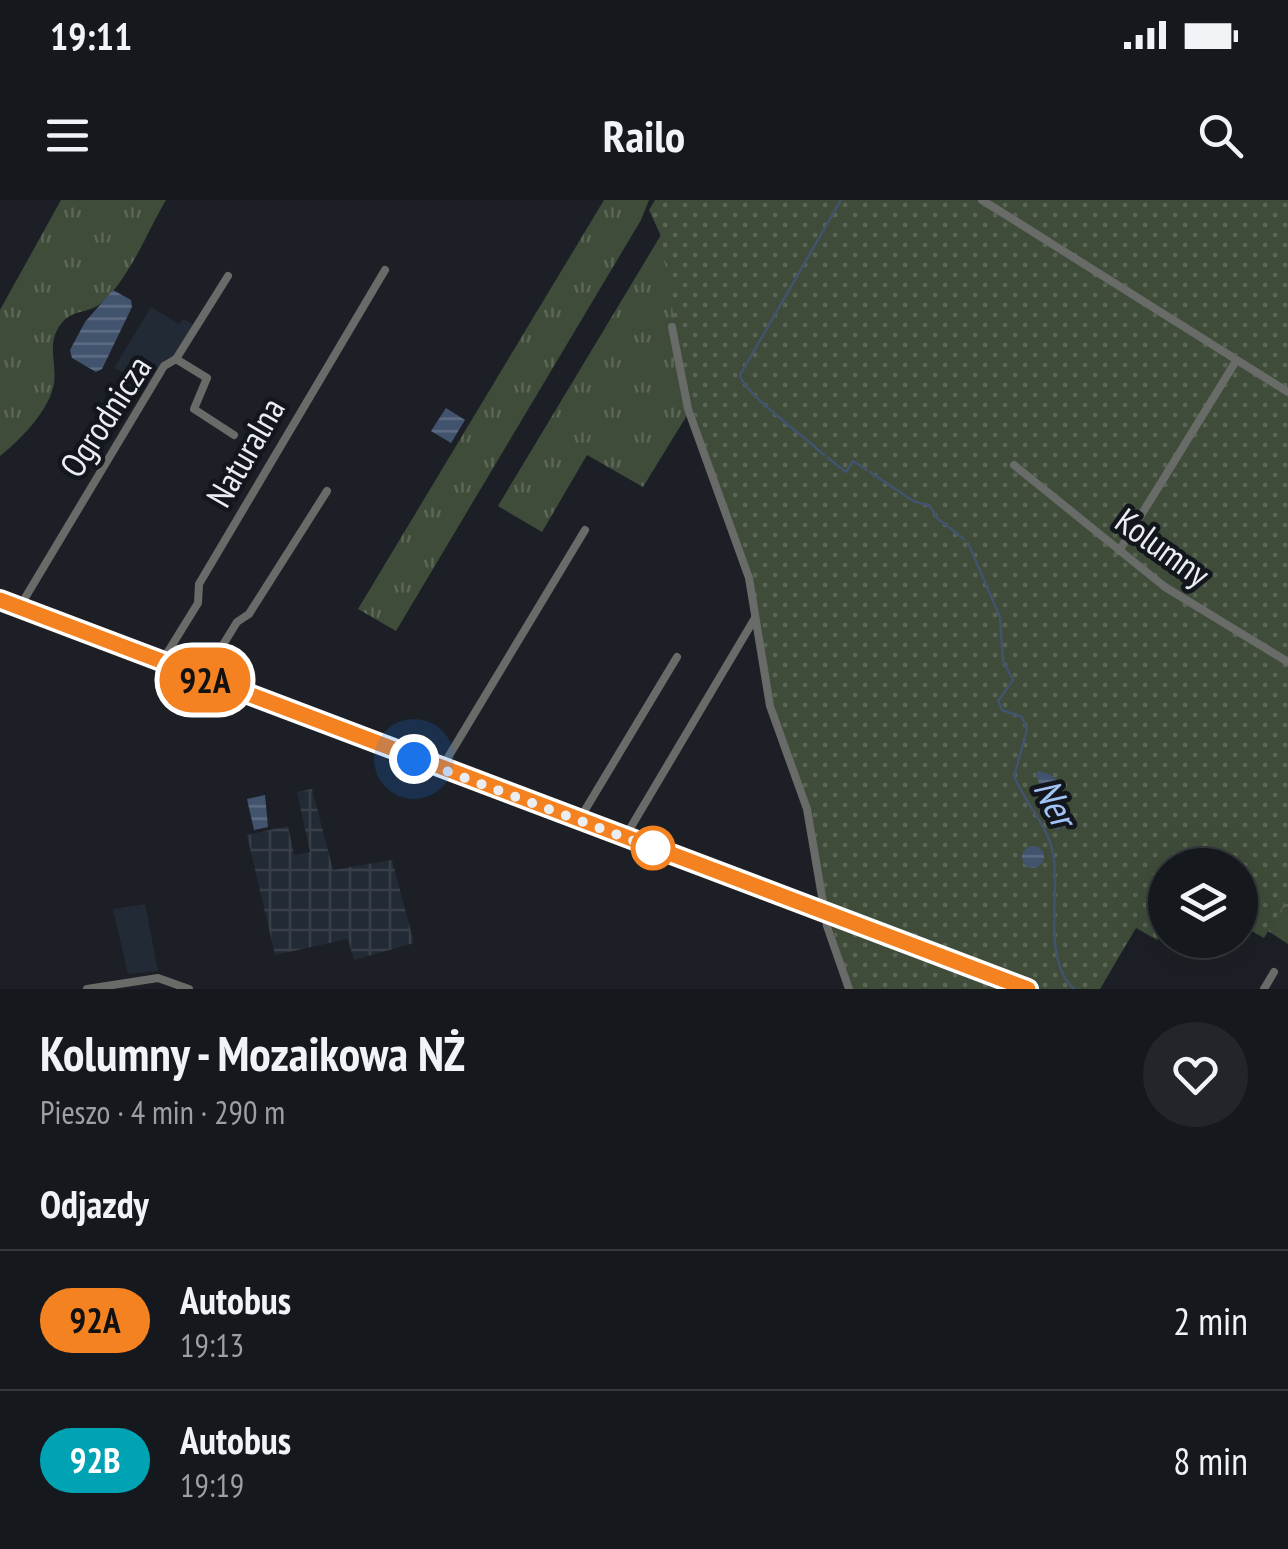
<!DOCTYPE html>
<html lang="pl">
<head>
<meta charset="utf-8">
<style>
	:root { --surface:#15181c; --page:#222529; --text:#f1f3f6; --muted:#9da0a3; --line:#34373b }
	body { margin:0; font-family:"PT Sans Narrow",sans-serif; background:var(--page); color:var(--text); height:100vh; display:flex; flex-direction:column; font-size:38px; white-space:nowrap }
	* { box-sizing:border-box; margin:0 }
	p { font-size:32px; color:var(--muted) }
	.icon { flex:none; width:55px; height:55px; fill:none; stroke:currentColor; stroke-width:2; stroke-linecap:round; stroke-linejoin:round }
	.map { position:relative; height:789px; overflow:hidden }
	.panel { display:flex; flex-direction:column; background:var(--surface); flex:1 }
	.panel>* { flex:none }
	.badge { padding:0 20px; border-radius:32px; font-size:35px; line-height:65px }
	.buttons { position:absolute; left:1148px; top:648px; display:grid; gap:20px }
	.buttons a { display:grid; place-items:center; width:110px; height:110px; border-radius:50%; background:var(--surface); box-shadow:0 10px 40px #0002,0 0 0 2px var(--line); font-size:50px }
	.you { position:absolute; width:50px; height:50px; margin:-25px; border:8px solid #fff; border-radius:50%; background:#1a73e8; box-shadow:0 0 0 15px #1a73e833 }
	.map>.badge { position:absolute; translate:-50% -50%; box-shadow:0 0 0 5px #fff }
	h2 { padding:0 40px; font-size:38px; line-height:90px }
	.round { display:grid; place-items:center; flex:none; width:105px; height:105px; border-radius:52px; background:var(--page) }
	.headline { display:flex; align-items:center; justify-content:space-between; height:170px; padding:0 40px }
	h1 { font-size:48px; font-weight:700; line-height:75px }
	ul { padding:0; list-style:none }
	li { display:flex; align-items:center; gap:30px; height:140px; padding:0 40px; border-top:2px solid var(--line) }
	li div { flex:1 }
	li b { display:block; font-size:38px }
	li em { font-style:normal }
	li .badge { min-width:110px; font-weight:700; text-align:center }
	.status { display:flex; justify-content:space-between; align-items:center; height:70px; padding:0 50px; background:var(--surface); direction:ltr }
	.status svg { height:28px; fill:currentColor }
	header { display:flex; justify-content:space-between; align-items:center; height:130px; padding:0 40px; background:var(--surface); font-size:45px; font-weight:700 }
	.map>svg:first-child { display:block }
	.built { fill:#222a35 }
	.industrial { fill:url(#industrial-grid) }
	.grass { fill:url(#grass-tufts) }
	.forest { fill:url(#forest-crowns) }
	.park { fill:url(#park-dots) }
	.water { fill:url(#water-rules) }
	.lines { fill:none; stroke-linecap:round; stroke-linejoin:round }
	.stream { stroke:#42536e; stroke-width:2.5 }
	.minor { stroke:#686b67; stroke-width:8 }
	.line-casing { stroke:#fff; stroke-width:22 }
	.line { stroke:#f58220; stroke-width:15 }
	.walk { stroke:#eaedf1; stroke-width:10; stroke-dasharray:0 18 }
	.stop-dot { fill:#fff; stroke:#f58220; stroke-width:5 }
	.labels { text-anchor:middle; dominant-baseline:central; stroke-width:9; stroke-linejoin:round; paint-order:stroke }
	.street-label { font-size:35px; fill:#eaedf1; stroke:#13171d }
	.water-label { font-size:38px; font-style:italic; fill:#a3c3f5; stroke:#13171d }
</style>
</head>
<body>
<div class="status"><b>19:11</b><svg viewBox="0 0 49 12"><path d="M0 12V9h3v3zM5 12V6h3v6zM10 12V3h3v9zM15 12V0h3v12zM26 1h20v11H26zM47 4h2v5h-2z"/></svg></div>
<header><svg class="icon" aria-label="menu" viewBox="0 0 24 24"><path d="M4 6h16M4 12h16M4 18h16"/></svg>Railo<svg class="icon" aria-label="search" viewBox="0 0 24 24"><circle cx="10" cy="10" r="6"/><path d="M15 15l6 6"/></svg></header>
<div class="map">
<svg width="1288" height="789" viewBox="0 0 1288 789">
	<defs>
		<pattern id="industrial-grid" width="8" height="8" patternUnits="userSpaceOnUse" patternTransform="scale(2.5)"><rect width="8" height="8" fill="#222a35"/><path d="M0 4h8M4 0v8" fill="none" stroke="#383f49"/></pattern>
		<pattern id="grass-tufts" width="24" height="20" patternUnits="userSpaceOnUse" patternTransform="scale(2.5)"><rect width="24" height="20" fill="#3f4c39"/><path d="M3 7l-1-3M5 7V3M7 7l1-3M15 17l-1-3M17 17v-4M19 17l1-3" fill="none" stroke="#5b6656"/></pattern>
		<pattern id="forest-crowns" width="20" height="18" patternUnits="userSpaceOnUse" patternTransform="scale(2.5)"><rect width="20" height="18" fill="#3f4c39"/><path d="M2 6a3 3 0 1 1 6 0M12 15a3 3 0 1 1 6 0" fill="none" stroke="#5b6656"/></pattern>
		<pattern id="park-dots" width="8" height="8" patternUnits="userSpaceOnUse" patternTransform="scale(2.5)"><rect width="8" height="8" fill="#3f4c39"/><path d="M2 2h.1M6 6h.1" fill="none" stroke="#5b6656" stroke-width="1.8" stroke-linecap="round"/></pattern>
		<pattern id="water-rules" width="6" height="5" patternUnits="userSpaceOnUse" patternTransform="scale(2.5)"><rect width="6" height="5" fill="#42536e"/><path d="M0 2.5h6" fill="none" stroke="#5d6c83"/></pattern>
	</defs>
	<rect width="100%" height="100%" fill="#1c2026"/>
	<g class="built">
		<polygon points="151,107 179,124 183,119 195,125 176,155 165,160 148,185 114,168"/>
		<polygon points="145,704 158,771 128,774 113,709"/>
	</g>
	<polygon class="industrial" points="312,589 333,670 392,660 414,743 354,760 348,739 275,755 247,635 288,626 294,655 310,652 297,592"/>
	<g class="grass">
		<path d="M61 0H166C147 32 129 80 100 104 87 114 72 109 61 124 46 143 57 163 54 183 50 210 20 240 0 256V110Z"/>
		<polygon points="604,0 649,0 641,20 396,431 358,409"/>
		<polygon points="682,0 697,199 643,287 587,255 542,332 498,306"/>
	</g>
	<polygon class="forest" points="1288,696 1288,744 1268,731"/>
	<polygon class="park" points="655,0 1288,0 1288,698 1264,738 1240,724 1240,665 1165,665 1165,727 1157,740 1136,728 1100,789 852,789 825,706 814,628 764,478 751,386 688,209 661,36 649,10"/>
	<g class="water">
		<polygon points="113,90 131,100 132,107 102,169 96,172 72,158 70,150 85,122"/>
		<polygon points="446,208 465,220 451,243 431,231"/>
		<path d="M1038 571C1067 576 1061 596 1066 620L1058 630C1034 621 1046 594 1036 575Z"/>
		<polygon points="265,595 268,627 254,630 247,599"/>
		<circle cx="1033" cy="657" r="11"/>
	</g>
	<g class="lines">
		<g class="stream">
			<path d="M824 255C806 237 744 194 740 175L841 0"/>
			<polyline points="828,258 846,272 853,261 867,270"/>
			<polyline points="870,272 913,301 930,306 937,318 964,339"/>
			<path d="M968 343 1000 417 1003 461 1013 480 998 501 1002 510 1022 517 1027 530 1014 576C1025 603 1047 624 1053 653 1061 694 1041 758 1074 789"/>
		</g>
		<g class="minor">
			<polyline points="982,0 1288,192"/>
			<polyline points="672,127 688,209 749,378 770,506 807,609 827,726 849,789"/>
			<polyline points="176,159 207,178 194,209 234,235"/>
			<polyline points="1014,265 1165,387 1288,462"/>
			<polyline points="1119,351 1236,161"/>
			<polyline points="0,400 1029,789"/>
			<polyline points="19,408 164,166 176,159 228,76"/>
			<polyline points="161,463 198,403 199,384 385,70"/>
			<polyline points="202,479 237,422 249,414 327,291"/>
			<polyline points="441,569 585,330"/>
			<polyline points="579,620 677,457"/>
			<polyline points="625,637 755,418"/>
			<polyline points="87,789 158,778 189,789"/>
			<polyline points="1264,789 1274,772"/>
		</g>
	</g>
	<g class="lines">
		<g class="line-casing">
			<polyline id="line" points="0,400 1028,789"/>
		</g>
		<use href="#line" class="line"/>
		<polyline class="walk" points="414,559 653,648"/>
	</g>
	<circle class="stop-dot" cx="653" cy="648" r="20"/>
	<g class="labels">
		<g class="street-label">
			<text transform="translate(105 216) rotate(-57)">Ogrodnicza</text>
			<text transform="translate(245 252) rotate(-60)">Naturalna</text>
			<text transform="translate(1163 347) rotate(36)">Kolumny</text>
		</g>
		<g class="water-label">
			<text transform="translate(1056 602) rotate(63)">Ner</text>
		</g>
	</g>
</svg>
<div class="buttons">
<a><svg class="icon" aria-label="layers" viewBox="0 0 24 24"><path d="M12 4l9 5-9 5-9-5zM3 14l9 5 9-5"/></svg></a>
</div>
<div class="you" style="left:414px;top:559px"></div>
<b class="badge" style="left:205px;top:480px;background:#f58220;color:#111">92A</b>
</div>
<section class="panel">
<div class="headline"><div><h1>Kolumny - Mozaikowa NŻ</h1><p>Pieszo · 4 min · 290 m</p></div><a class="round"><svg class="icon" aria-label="heart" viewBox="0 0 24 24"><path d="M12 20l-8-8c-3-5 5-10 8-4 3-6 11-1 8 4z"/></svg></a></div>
<h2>Odjazdy</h2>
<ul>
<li><span class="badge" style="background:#f58220;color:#111">92A</span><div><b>Autobus</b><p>19:13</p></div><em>2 min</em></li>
<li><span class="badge" style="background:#00a3b4;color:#fff">92B</span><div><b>Autobus</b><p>19:19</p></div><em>8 min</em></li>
</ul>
</section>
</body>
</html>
